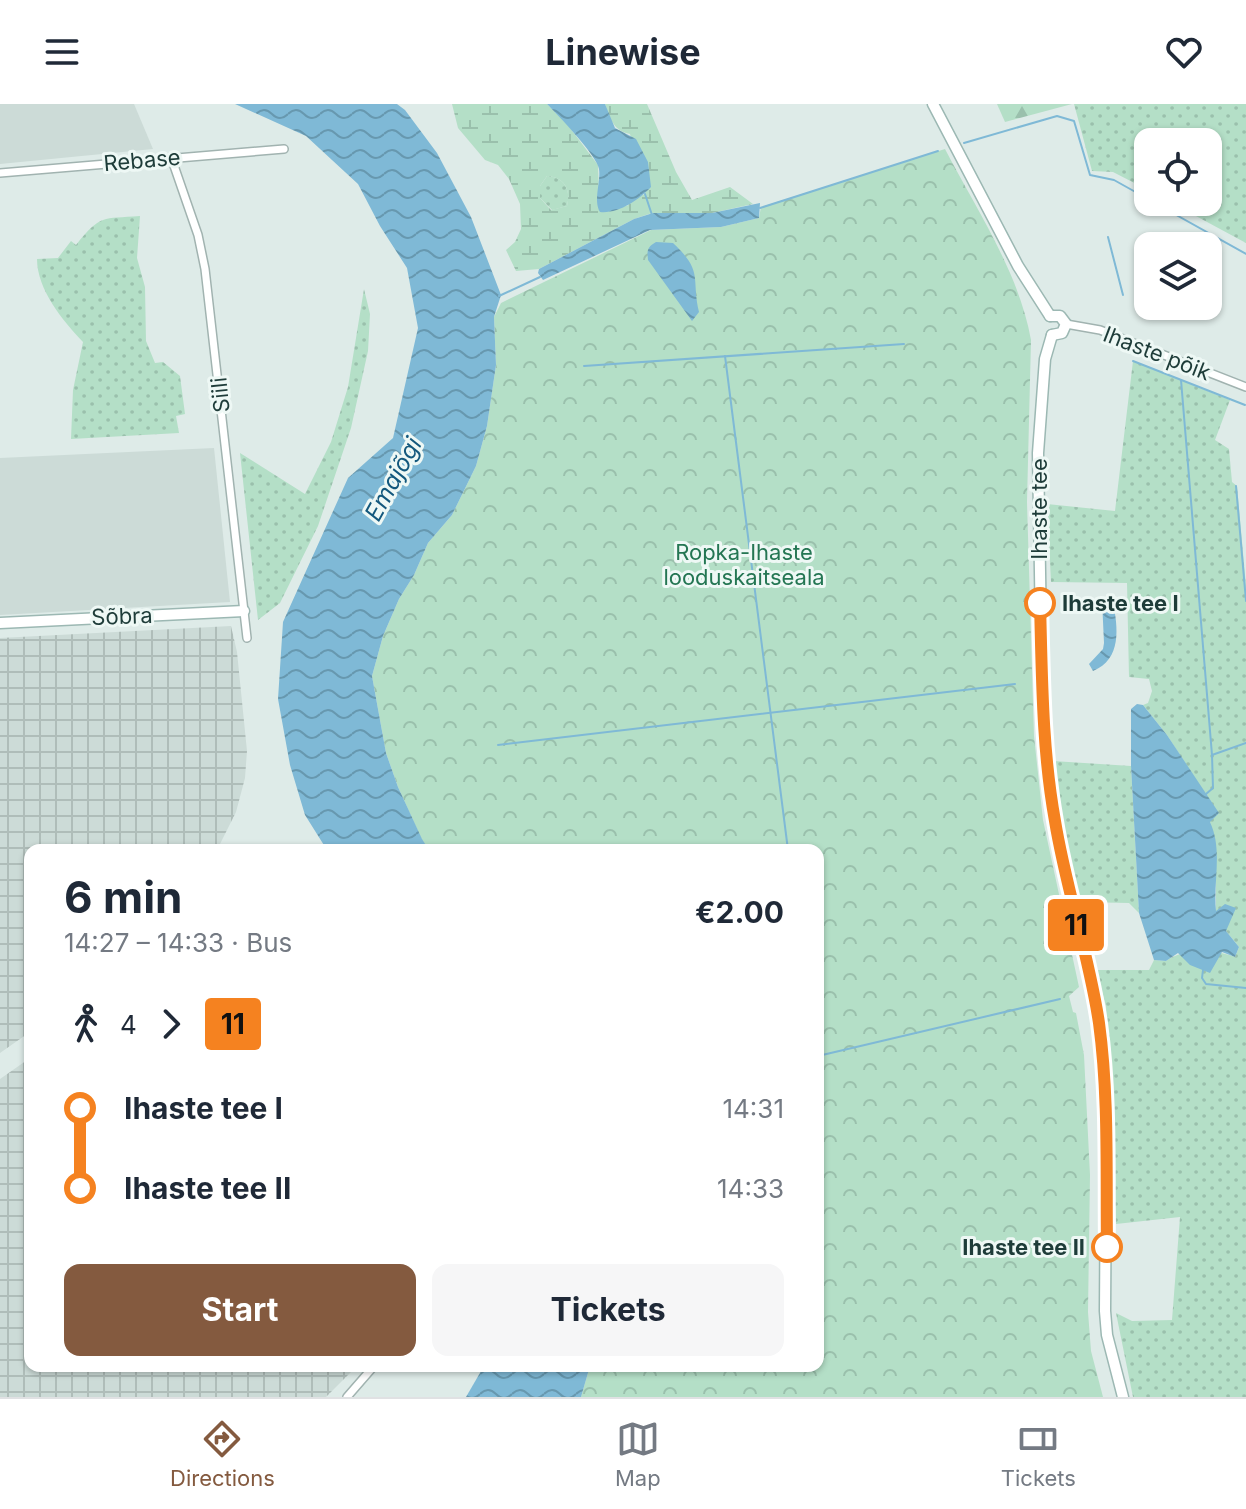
<!DOCTYPE html>
<html lang="en">
<head>
<meta charset="utf-8">
<style>
	:root { --surface:#fff; --page:#f6f6f7; --text:#1f2937; --muted:#747a83; --line:#e0e1e3; --accent:#845a3f }
	body { margin:0; font-family:Inter,sans-serif; background:var(--page); color:var(--text); height:100vh; display:flex; flex-direction:column; font-size:30px; white-space:nowrap }
	* { box-sizing:border-box; margin:0 }
	p { font-size:26px; color:var(--muted) }
	.icon { flex:none; width:44px; height:44px; fill:none; stroke:currentColor; stroke-width:2; stroke-linecap:round; stroke-linejoin:round }
	.map { position:relative; flex:1; overflow:hidden }
	.side { position:absolute; left:24px; top:740px; width:800px; height:528px; display:flex; flex-direction:column; background:var(--surface); border-radius:16px; box-shadow:0 2px 6px #0004 }
	.side>* { flex:none }
	.badge { padding:0 16px; border-radius:6px; font-size:28px; line-height:52px }
	.controls { position:absolute; left:1134px; top:24px; display:grid; gap:16px }
	.controls a { display:grid; place-items:center; width:88px; height:88px; border-radius:16px; background:var(--surface); box-shadow:0 2px 6px #0004; font-size:40px }
	.map>.badge { position:absolute; translate:-50% -50%; box-shadow:0 0 0 4px #fff }
	.legs { display:flex; align-items:center; gap:12px; height:88px; padding:0 40px; font-size:26px }
	.legs p { margin-inline-start:auto }
	.head { display:flex; align-items:center; justify-content:space-between; height:136px; padding:0 40px }
	h1 { font-size:44px; font-weight:700; line-height:60px }
	.cta { display:flex; gap:16px; margin-top:auto; padding:16px 40px }
	.cta a { flex:1; height:92px; border-radius:16px; background:var(--accent); color:#fff; font-size:32px; font-weight:700; line-height:92px; text-align:center }
	.cta a+a { background:var(--page); color:var(--text) }
	ul { padding:0 40px; list-style:none }
	li { display:flex; align-items:center; gap:28px; height:80px; font-size:30px }
	li i { display:grid; place-items:center; width:12px; height:100%; margin:0 10px; background:currentColor }
	li i::after { content:''; width:20px; height:20px; margin:-10px; border:6px solid; border-radius:50%; background:var(--surface) }
	li p { margin-inline-start:auto }
	li:first-child i { background:linear-gradient(#0000 50%,currentColor 0) }
	li:last-child i { background:linear-gradient(currentColor 50%,#0000 0) }
	header { display:flex; justify-content:space-between; align-items:center; height:104px; padding:0 40px; background:var(--surface); font-size:36px; font-weight:700 }
	.dock { display:flex; justify-content:space-around; align-items:center; height:112px; border-top:2px solid var(--line); background:var(--surface); font-size:22px; color:var(--muted) }
	.dock a { display:grid; justify-items:center; gap:4px }
	.dock .active { color:var(--accent) }
	.map>svg:first-child { display:block }
	.built { fill:#ccdbd7 }
	.industrial { fill:url(#industrial-grid) }
	.grass { fill:url(#grass-dots) }
	.forest { fill:url(#forest-firs) }
	.wetland { fill:url(#wetland-marsh); fill-rule:evenodd }
	.park { fill:url(#park-crowns) }
	.water { fill:url(#water-waves) }
	.lines { fill:none; stroke-linecap:round; stroke-linejoin:round }
	.stream { stroke:#7fb9d6; stroke-width:2 }
	.street-casing { stroke:#a1b3b0; stroke-width:10 }
	.secondary-casing { stroke:#9cb8b3; stroke-width:13 }
	.street { stroke:#fff; stroke-width:7 }
	.secondary { stroke:#fff; stroke-width:10 }
	.line-1-casing { stroke:#fff; stroke-width:18 }
	.line-1 { stroke:#f58220; stroke-width:12 }
	.stop-1-dot { fill:#fff; stroke:#f58220; stroke-width:4 }
	.labels { text-anchor:middle; dominant-baseline:central; stroke-width:6; stroke-linejoin:round; paint-order:stroke }
	.street-label { font-size:22px; fill:#1e3c39; stroke:#eef8f5 }
	.park-label { font-size:22px; fill:#247653; stroke:#eef8f5 }
	.stop-label { font-size:22px; font-weight:bold; fill:#1e3c39; stroke:#eef8f5; text-anchor:start }
	.water-label { font-size:24px; font-style:italic; fill:#13587d; stroke:#eef8f5 }
</style>
</head>
<body>
<header><svg class="icon" aria-label="menu" viewBox="0 0 24 24"><path d="M4 6h16M4 12h16M4 18h16"/></svg>Linewise<svg class="icon" aria-label="heart" viewBox="0 0 24 24"><path d="M12 20l-8-8c-3-5 5-10 8-4 3-6 11-1 8 4z"/></svg></header>
<div class="map">
<svg width="1246" height="1293" viewBox="0 0 1246 1293">
	<defs>
		<pattern id="industrial-grid" width="8" height="8" patternUnits="userSpaceOnUse" patternTransform="scale(2)"><rect width="8" height="8" fill="#ccdbd7"/><path d="M0 4h8M4 0v8" fill="none" stroke="#afbdb9"/></pattern>
		<pattern id="grass-dots" width="8" height="8" patternUnits="userSpaceOnUse" patternTransform="scale(2)"><rect width="8" height="8" fill="#b4dfc7"/><path d="M2 2h.1M6 6h.1" fill="none" stroke="#9ac0ac" stroke-width="1.8" stroke-linecap="round"/></pattern>
		<pattern id="forest-firs" width="22" height="20" patternUnits="userSpaceOnUse" patternTransform="scale(2)"><rect width="22" height="20" fill="#b4dfc7"/><path d="M5 1l3.5 6h-7zM16 11l3.5 6h-7z" fill="#9ac0ac"/></pattern>
		<pattern id="wetland-marsh" width="20" height="14" patternUnits="userSpaceOnUse" patternTransform="scale(2)"><rect width="20" height="14" fill="#b4dfc7"/><path d="M1 5h8M5 5V1M11 12h8M15 12V8" fill="none" stroke="#9ac0ac"/></pattern>
		<pattern id="park-crowns" width="20" height="18" patternUnits="userSpaceOnUse" patternTransform="scale(2)"><rect width="20" height="18" fill="#b4dfc7"/><path d="M2 6a3 3 0 1 1 6 0M12 15a3 3 0 1 1 6 0" fill="none" stroke="#9ac0ac"/></pattern>
		<pattern id="water-waves" width="16" height="10" patternUnits="userSpaceOnUse" patternTransform="scale(2)"><rect width="16" height="10" fill="#7fb9d6"/><path d="M0 5q4-4 8 0t8 0" fill="none" stroke="#6798af"/></pattern>
	</defs>
	<rect width="100%" height="100%" fill="#deebe8"/>
	<g class="built">
		<polygon points="0,0 134,0 153,45 0,60"/>
		<polygon points="214,344 230,498 0,511 0,354"/>
	</g>
	<g class="industrial">
		<polygon points="231,522 237,548 247,647 245,674 236,708 217,746 30,746 30,928 0,949 0,534"/>
		<polygon points="30,954 30,1262 357,1262 326,1293 0,1293 0,975"/>
	</g>
	<g class="grass">
		<polygon points="1074,0 1246,0 1246,139 1170,98 1208,98 1208,38 1148,38 1148,86 1113,68 1092,67"/>
		<path d="M547 72C565 73 571 86 567 102L552 106 540 94V82Z"/>
		<path d="M140 112 137 154 145 183 146 237 155 259 163 258 180 272 185 310 176 312 179 329 71 335 73 286 83 238C63 217 37 186 37 155L58 154 71 137 76 141C101 110 102 115 140 112Z"/>
		<polygon points="364,185 370,210 368,247 351,324 318,422 280,499 258,516 240,349 305,390 331,338 348,283"/>
		<path d="M1133 257 1230 296 1215 336 1229 345 1232 378 1237 382 1246 482V1293H1133L1116 1209 1132 1217 1172 1216 1180 1113 1116 1120 1106 902 1096 866H1149L1154 856 1166 857C1184 844 1214 845 1235 853L1239 843 1226 827 1216 808V754L1210 718 1189 665 1167 631 1143 601 1148 599 1152 587 1149 575 1129 573 1127 479 1051 478 1047 400 1115 407Z"/>
		<polygon points="1053,657 1131,662 1139,809 1129,799 1078,798 1064,738"/>
	</g>
	<polygon class="forest" points="997,0 1072,0 1005,18"/>
	<path class="wetland" d="M452 0H547L567 20 598 61 599 87 627 102 635 94 645 90 630 30C614 27 610 15 605 0H647L676 68 692 96 730 83 753 100 712 109H652L634 115 539 165 516 167 506 146 515 138 521 125 520 100 509 75 498 61 485 56 458 24ZM547 72C565 73 571 86 567 102L551 106 540 94V82Z"/>
	<path class="park" d="M945 45C976 105 1019 168 1031 236L1027 398 1034 632 1043 716 1079 883 1069 892 1073 908 1076 909 1084 951 1090 1071 1088 1208 1091 1247 1103 1293H581L590 1262H818V746H429L422 736 398 683 386 649 372 572 383 532 399 495 414 471 428 439 452 411 476 362 487 322 496 261 494 213 501 199 651 126 721 123 759 114 761 103Z"/>
	<g class="water">
		<polygon points="235,0 397,0 405,6 437,49 471,113 501,191 494,213 496,261 487,322 476,362 452,411 428,439 414,471 399,495 383,532 372,572 386,649 398,683 422,735 429,746 327,746 305,711 290,661 278,595 283,518 348,374 393,334 418,224 407,164 380,122 358,80 306,32"/>
		<path d="M547 0H605L615 24 636 35 648 58 651 83C639 96 618 110 600 108 593 96 601 78 599 65 598 53 557 10 547 0Z"/>
		<polygon points="760,99 759,114 721,123 650,126 543,176 538,169 539,165 634,115 653,109 712,109"/>
		<path d="M656 138 673 139C704 168 691 174 699 208L692 217 648 156C647 147 647 143 656 138Z"/>
		<path d="M1109 495 1113 498C1118 524 1122 555 1093 567L1089 560 1103 545 1104 539 1102 496Z"/>
		<path d="M1137 600 1143 601 1167 631 1219 709 1210 718C1223 746 1213 777 1216 807L1225 800 1236 804 1226 827 1239 843 1235 853 1222 848 1210 869 1190 861 1178 849 1166 857 1154 856 1139 809 1131 662V605Z"/>
		<polygon points="484,1262 590,1262 581,1293 466,1293"/>
	</g>
	<g class="lines">
		<g class="stream">
			<polyline points="964,39 1057,12 1074,17 1090,71 1114,76 1148,95"/>
			<polyline points="645,90 652,111"/>
			<polyline points="1153,98 1246,150"/>
			<polyline points="760,104 938,47"/>
			<polyline points="1108,133 1123,191"/>
			<polyline points="499,192 540,173"/>
			<polyline points="725,252 788,746"/>
			<polyline points="1133,257 1245,301"/>
			<polyline points="584,262 904,240"/>
			<polyline points="1181,276 1212,651"/>
			<polyline points="1236,382 1246,497"/>
			<polyline points="498,641 1015,580"/>
			<polyline points="1206,690 1213,684 1212,651 1246,639"/>
			<polyline points="1203,866 1202,874 1206,880 1246,884"/>
			<polyline points="818,952 1060,895"/>
		</g>
		<g class="street-casing">
			<g id="street">
				<polyline points="171,53 198,131 205,165 247,534"/>
				<polyline points="0,69 284,45"/>
				<polyline points="1066,220 1100,226 1246,283"/>
				<polyline points="347,1293 374,1262"/>
			</g>
		</g>
		<g class="secondary-casing">
			<g id="secondary">
				<polyline points="933,0 1018,162 1050,212"/>
				<polyline points="1050,212 1060,212 1066,220 1062,229 1052,231"/>
				<polyline points="1052,231 1045,255 1038,349 1042,588 1054,713 1073,806 1094,894 1103,957 1106,1060 1105,1207 1107,1231 1123,1293"/>
				<polyline points="0,519 244,507"/>
			</g>
		</g>
		<use href="#street" class="street"/>
		<use href="#secondary" class="secondary"/>
	</g>
	<g class="lines">
		<g class="line-1-casing">
			<path id="line-1" d="M1040 499C1042 572 1042 645 1055 717 1066 785 1089 851 1099 919 1109 993 1106 1069 1107 1143"/>
		</g>
		<use href="#line-1" class="line-1"/>
	</g>
	<g class="stop-1-dot">
		<circle cx="1040" cy="499" r="14"/>
		<circle cx="1107" cy="1143" r="14"/>
	</g>
	<g class="labels">
		<g class="street-label">
			<text transform="translate(142 56) rotate(-5)">Rebase</text>
			<text transform="translate(1157 249) rotate(21)">Ihaste põik</text>
			<text transform="translate(220 291) rotate(-96)">Siili</text>
			<text transform="translate(1039 405) rotate(-90)">Ihaste tee</text>
			<text transform="translate(122 512) rotate(-2)">Sõbra</text>
		</g>
		<g class="park-label">
			<text x="744" y="448">Ropka-Ihaste<tspan x="744" dy="25">looduskaitseala</tspan></text>
		</g>
		<g class="stop-label">
			<text x="1062" y="499">Ihaste tee I</text>
			<text x="1085" y="1143" text-anchor="end">Ihaste tee II</text>
		</g>
		<g class="water-label">
			<text transform="translate(393 375) rotate(-61)">Emajõgi</text>
		</g>
	</g>
</svg>
<div class="controls">
<a><svg class="icon" aria-label="locate" viewBox="0 0 24 24"><circle cx="12" cy="12" r="6"/><path d="M12 2v4M12 18v4M2 12h4M18 12h4"/></svg></a>
<a><svg class="icon" aria-label="layers" viewBox="0 0 24 24"><path d="M12 4l9 5-9 5-9-5zM3 14l9 5 9-5"/></svg></a>
</div>
<b class="badge" style="left:1076px;top:821px;background:#f58220;color:#111">11</b>
<section class="side">
<div class="head"><div><h1>6 min</h1><p>14:27 – 14:33 · Bus</p></div><b>€2.00</b></div>
<div class="legs"><svg class="icon" aria-label="walk" viewBox="0 0 24 24"><circle cx="13" cy="4" r="2"/><path d="M13 8l-2 6 4 7M11 14l-3 7M7 12l3-4h3l4 4"/></svg>4<svg class="icon" aria-label="forward" viewBox="0 0 24 24"><path d="M9 5l7 7-7 7"/></svg><b class="badge" style="background:#f58220;color:#111">11</b></div>
<ul>
<li><i style="color:#f58220"></i><b>Ihaste tee I</b><p>14:31</p></li>
<li><i style="color:#f58220"></i><b>Ihaste tee II</b><p>14:33</p></li>
</ul>
<div class="cta"><a>Start</a><a>Tickets</a></div>
</section>
</div>
<nav class="dock">
<a class="active"><svg class="icon" aria-label="directions" viewBox="0 0 24 24"><path d="M12 3l9 9-9 9-9-9zM9 14v-3h6M13 9l2 2-2 2"/></svg>Directions</a>
<a><svg class="icon" aria-label="map" viewBox="0 0 24 24"><path d="M3 6l6-2 6 2 6-2v14l-6 2-6-2-6 2zM9 4v14M15 6v14"/></svg>Map</a>
<a><svg class="icon" aria-label="tickets" viewBox="0 0 24 24"><path d="M3 7h18v10H3zM15 7v10"/></svg>Tickets</a>
</nav>
</body>
</html>
